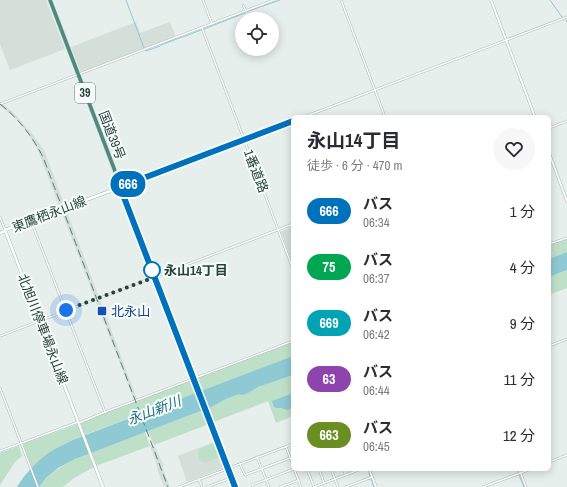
<!DOCTYPE html>
<html lang="ja">
<head>
<meta charset="utf-8">
<style>
	:root { --surface:#fff; --page:#f7f7f7; --text:#2b2b33; --muted:#7c7c81 }
	body { margin:0; font-family:"Archivo Narrow","Noto Sans JP",sans-serif; background:var(--page); color:var(--text); height:100vh; display:flex; flex-direction:column; font-size:15px; white-space:nowrap }
	* { box-sizing:border-box; margin:0 }
	p { font-size:13px; color:var(--muted) }
	.icon { flex:none; width:22px; height:22px; fill:none; stroke:currentColor; stroke-width:2; stroke-linecap:round; stroke-linejoin:round }
	.map { position:relative; flex:1; overflow:hidden }
	.details { position:absolute; left:291px; top:115px; width:260px; height:356px; display:flex; flex-direction:column; background:var(--surface); border-radius:6px; box-shadow:0 2px 10px #0003 }
	.details>* { flex:none }
	.badge { padding:0 8px; border-radius:13px; font-size:14px; line-height:26px }
	.fabs { position:absolute; left:235px; top:12px; display:grid; gap:8px }
	.fabs a { display:grid; place-items:center; width:44px; height:44px; border-radius:50%; background:var(--surface); box-shadow:0 2px 10px #0003; font-size:20px }
	.you { position:absolute; width:20px; height:20px; margin:-10px; border:3px solid #fff; border-radius:50%; background:#1a73e8; box-shadow:0 0 0 6px #1a73e833 }
	.map>.badge { position:absolute; translate:-50% -50%; box-shadow:0 0 0 2px #fff }
	.round { display:grid; place-items:center; flex:none; width:42px; height:42px; border-radius:21px; background:var(--page) }
	.head { display:flex; align-items:center; justify-content:space-between; height:68px; padding:0 16px }
	h1 { font-size:19px; font-weight:700; line-height:30px }
	ul { padding:0; list-style:none }
	li { display:flex; align-items:center; gap:12px; height:56px; padding:0 16px }
	li div { flex:1 }
	li b { display:block; font-size:15px }
	li em { font-style:normal }
	li .badge { min-width:44px; font-weight:700; text-align:center }
	.map>svg:first-child { display:block }
	.built { fill:#d4dfda }
	.green { fill:#bfe0c8 }
	.water { fill:#8ec9d4 }
	.lines { fill:none; stroke-linecap:round; stroke-linejoin:round }
	.stream { stroke:#8ec9d4; stroke-width:1 }
	.minor-casing { stroke:#a8b8b2; stroke-width:2.5 }
	.tertiary-casing { stroke:#a8b8b2; stroke-width:3 }
	.secondary-casing { stroke:#a4bbb3; stroke-width:3.5 }
	.trunk-casing { stroke:#c2cac8; stroke-width:4.5 }
	.minor { stroke:#fff; stroke-width:1.5 }
	.tertiary { stroke:#fff; stroke-width:2 }
	.secondary { stroke:#fff; stroke-width:2.5 }
	.trunk { stroke:#4c8a7c; stroke-width:3.5 }
	.rail { stroke:#5f7d75; stroke-width:1; stroke-dasharray:8 4; stroke-linecap:butt }
	.line-casing { stroke:#fff; stroke-width:9 }
	.line { stroke:#0072bc; stroke-width:6 }
	.walk { stroke:#24423a; stroke-width:4; stroke-dasharray:0 7.2 }
	.stop-dot { fill:#fff; stroke:#0072bc; stroke-width:2 }
	.transit-dot { fill:#1a4fb4; stroke:#f7fbf9; stroke-width:1.5 }
	.labels { text-anchor:middle; dominant-baseline:central; stroke-width:4; stroke-linejoin:round; paint-order:stroke }
	.shield { fill:#f7fbf9; stroke:#637a73; stroke-width:1 }
	.shield-label { font-size:12px; font-weight:bold; fill:#24423a }
	.street-label { font-size:13px; fill:#24423a; stroke:#f7fbf9 }
	.stop-label { font-size:13px; font-weight:bold; fill:#24423a; stroke:#f7fbf9; text-anchor:start }
	.transit-label { font-size:13px; fill:#164399; stroke:#f7fbf9; text-anchor:start }
	.water-label { font-size:14px; font-style:italic; fill:#1c6f80; stroke:#f7fbf9 }
</style>
</head>
<body>
<div class="map">
<svg width="567" height="487" viewBox="0 0 567 487">
	<rect width="100%" height="100%" fill="#e6efeb"/>
	<g class="built">
		<polygon points="0,0 46,0 65,49 10,70 0,44"/>
		<polygon points="136,22 140,33 170,22 176,37 81,73 71,47"/>
		<polygon points="0,102 14,113 34,136 44,150 137,399 134,400 38,151 27,132 15,118 0,106"/>
		<polygon points="293,226 293,264 281,232"/>
		<polygon points="214,442 223,467 223,468 187,482 178,456"/>
		<polygon points="154,445 164,466 162,467 170,487 164,487 157,469 158,468 150,446"/>
	</g>
	<g class="green">
		<polygon points="567,238 567,252 549,259 549,244"/>
		<polygon points="567,270 567,288 549,295 549,277"/>
		<polygon points="293,341 293,356 199,392 195,379"/>
		<polygon points="293,375 293,416 276,423 268,401 211,423 206,409 226,399 239,394 248,393 258,387"/>
		<polygon points="193,379 197,393 84,435 80,423"/>
		<polygon points="203,410 209,424 154,445 148,431"/>
		<path d="M78 424 82 436C66 442 44 456 32 468L23 444Z"/>
		<polygon points="145,432 150,446 96,466 91,452"/>
		<path d="M214 443 219 457C215 459 211 461 207 462 198 464 197 454 199 449Z"/>
		<polygon points="19,446 22,456 15,462 0,485 0,453"/>
		<path d="M88 453 94 467 74 478 63 487H40L39 486C54 469 68 462 88 453Z"/>
	</g>
	<g class="water">
		<polygon points="567,252 567,270 549,277 549,259"/>
		<path d="M293 356V375L258 387 248 393 242 395 239 394 226 399 211 407 75 459 58 468 46 478 39 487H17C25 473 41 457 55 449 62 445 69 442 75 439Z"/>
		<polygon points="293,393 293,408 287,410 281,408 276,408 274,407 272,401"/>
	</g>
	<g class="lines">
		<g class="stream">
			<polyline points="126,0 144,48"/>
			<polyline points="550,0 562,17"/>
			<polyline points="246,12 280,0"/>
			<polyline points="566,20 567,22"/>
			<polyline points="204,29 245,13"/>
			<polyline points="183,37 201,30"/>
			<polyline points="161,45 182,37"/>
			<polyline points="145,50 146,51 160,46"/>
			<polyline points="368,469 370,476"/>
			<polyline points="517,469 518,472"/>
			<polyline points="519,475 524,487"/>
			<polyline points="371,479 374,487"/>
		</g>
		<g class="minor-casing">
			<g id="minor">
				<polyline points="203,0 212,24"/>
				<polyline points="341,0 385,117"/>
				<polyline points="243,5 246,11"/>
				<polyline points="202,28 293,269"/>
				<polyline points="0,104 274,0"/>
				<polyline points="304,117 567,17"/>
				<polyline points="549,128 567,121"/>
				<polyline points="121,187 293,121"/>
				<polyline points="0,217 5,230"/>
				<polyline points="31,221 105,412"/>
				<polyline points="549,244 567,238"/>
				<polyline points="0,336 293,224"/>
				<polyline points="549,346 567,339"/>
				<polyline points="0,388 38,487"/>
				<polyline points="79,423 105,412 132,402 293,341"/>
				<polyline points="286,447 293,465"/>
				<polyline points="0,451 78,422"/>
				<polyline points="257,457 269,487"/>
				<polyline points="549,462 567,455"/>
				<polyline points="240,464 245,475 290,458"/>
				<polyline points="294,469 301,487"/>
				<polyline points="307,469 314,487"/>
				<polyline points="319,469 324,483"/>
				<polyline points="331,469 338,487"/>
				<polyline points="343,469 346,475"/>
				<polyline points="519,469 526,487"/>
				<polyline points="199,479 202,487"/>
				<polyline points="179,487 293,444"/>
				<polyline points="207,487 231,478"/>
				<polyline points="253,487 252,485 294,469"/>
				<polyline points="280,487 299,480"/>
				<polyline points="314,487 361,469"/>
				<polyline points="346,487 372,477"/>
				<polyline points="483,487 531,469"/>
			</g>
		</g>
		<g class="tertiary-casing">
			<g id="tertiary">
				<polyline points="491,0 535,117"/>
				<polyline points="549,153 567,201"/>
				<polyline points="369,469 376,487"/>
			</g>
		</g>
		<g class="secondary-casing">
			<g id="secondary">
				<polyline points="0,233 5,231"/>
				<polyline points="103,487 5,230 121,187"/>
			</g>
		</g>
		<g class="trunk-casing">
			<polyline id="trunk" points="50,0 235,487"/>
		</g>
		<use href="#minor" class="minor"/>
		<use href="#tertiary" class="tertiary"/>
		<use href="#secondary" class="secondary"/>
		<use href="#trunk" class="trunk"/>
		<path class="rail" d="M0 104C19 119 32 136 43 157L168 487"/>
	</g>
	<g class="lines">
		<g class="line-casing">
			<polyline id="line" points="235,487 120,187 293,121"/>
		</g>
		<use href="#line" class="line"/>
		<polyline class="walk" points="66,310 155,277 152,270"/>
	</g>
	<circle class="stop-dot" cx="152" cy="270" r="8"/>
	<rect class="transit-dot" x="97" y="306" width="10" height="10" rx="2"/>
	<g class="labels">
		<rect class="shield" x="75" y="83" width="20" height="20" rx="3"/>
		<g class="shield-label">
			<text x="85" y="93">39</text>
		</g>
		<g class="street-label">
			<text transform="translate(112 135) rotate(69)">国道39号</text>
			<text transform="translate(256 171) rotate(69)">1番道路</text>
			<text transform="translate(49 214) rotate(-21)">東鷹栖永山線</text>
			<text transform="translate(43 329) rotate(69)">北旭川停車場永山線</text>
		</g>
		<g class="stop-label">
			<text x="164" y="270">永山14丁目</text>
		</g>
		<g class="transit-label">
			<text x="111" y="311">北永山</text>
		</g>
		<g class="water-label">
			<text transform="translate(154 410) rotate(-21)">永山新川</text>
		</g>
	</g>
</svg>
<div class="fabs">
<a><svg class="icon" aria-label="locate" viewBox="0 0 24 24"><circle cx="12" cy="12" r="6"/><path d="M12 2v4M12 18v4M2 12h4M18 12h4"/></svg></a>
</div>
<div class="you" style="left:66px;top:310px"></div>
<b class="badge" style="left:128px;top:184px;background:#0072bc;color:#fff">666</b>
<section class="details">
<div class="head"><div><h1>永山14丁目</h1><p>徒歩 · 6 分 · 470 m</p></div><a class="round"><svg class="icon" aria-label="heart" viewBox="0 0 24 24"><path d="M12 20l-8-8c-3-5 5-10 8-4 3-6 11-1 8 4z"/></svg></a></div>
<ul>
<li><span class="badge" style="background:#0072bc;color:#fff">666</span><div><b>バス</b><p>06:34</p></div><em>1 分</em></li>
<li><span class="badge" style="background:#00a651;color:#fff">75</span><div><b>バス</b><p>06:37</p></div><em>4 分</em></li>
<li><span class="badge" style="background:#00a3b4;color:#fff">669</span><div><b>バス</b><p>06:42</p></div><em>9 分</em></li>
<li><span class="badge" style="background:#8e44ad;color:#fff">63</span><div><b>バス</b><p>06:44</p></div><em>11 分</em></li>
<li><span class="badge" style="background:#6b8e23;color:#fff">663</span><div><b>バス</b><p>06:45</p></div><em>12 分</em></li>
</ul>
</section>
</div>
</body>
</html>
